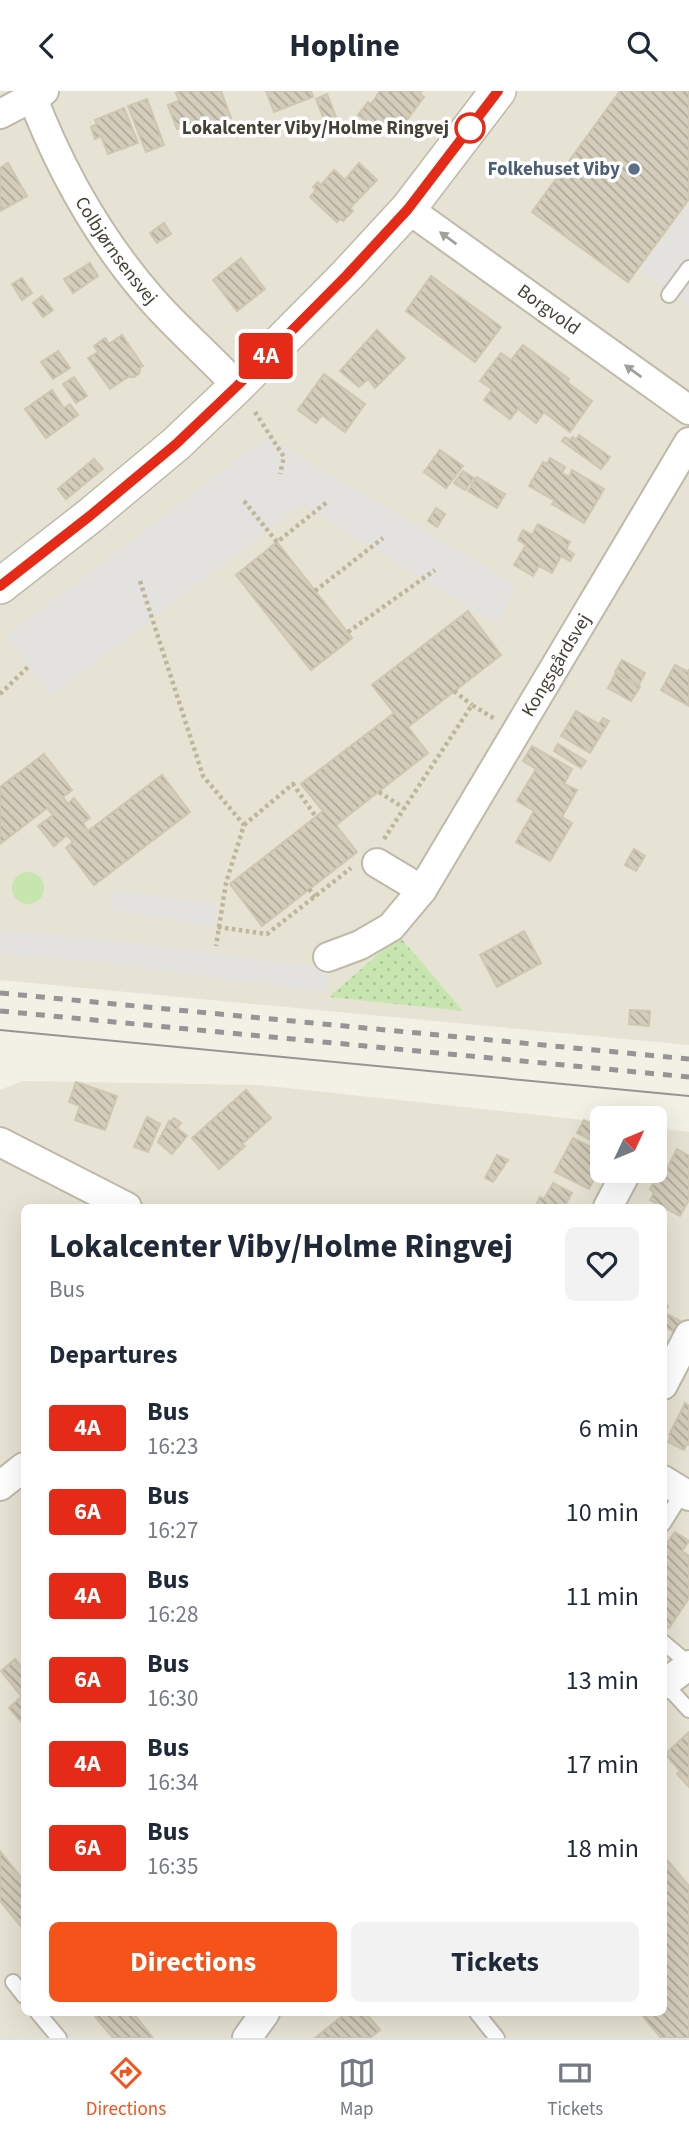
<!DOCTYPE html>
<html lang="en">
<head>
<meta charset="utf-8">
<style>
	:root { --surface:#fff; --page:#f2f2f3; --text:#1f2937; --muted:#747a83; --line:#e0e1e3; --accent:#f5531a }
	body { margin:0; font-family:"Source Sans 3",sans-serif; background:var(--page); color:var(--text); height:100vh; display:flex; flex-direction:column; font-size:26px; white-space:nowrap }
	* { box-sizing:border-box; margin:0 }
	p { font-size:23px; color:var(--muted) }
	.icon { flex:none; width:38px; height:38px; fill:none; stroke:currentColor; stroke-width:2; stroke-linecap:round; stroke-linejoin:round }
	.map { position:relative; flex:1; overflow:hidden }
	.details { position:absolute; left:21px; top:1113px; width:646px; height:812px; display:flex; flex-direction:column; background:var(--surface); border-radius:10px; box-shadow:0 7px 28px #0002 }
	.details>* { flex:none }
	.badge { padding:0 14px; border-radius:5px; font-size:24px; line-height:46px }
	.needle { width:46px; rotate:46deg }
	.tools { position:absolute; left:590px; top:1015px; display:grid; gap:14px }
	.tools a { display:grid; place-items:center; width:77px; height:77px; border-radius:10px; background:var(--surface); box-shadow:0 7px 28px #0002; font-size:35px }
	.map>.badge { position:absolute; translate:-50% -50%; box-shadow:0 0 0 4px #fff }
	h2 { padding:0 28px; font-size:26px; line-height:63px }
	.round { display:grid; place-items:center; flex:none; width:74px; height:74px; border-radius:10px; background:var(--page) }
	.headline { display:flex; align-items:center; justify-content:space-between; height:119px; padding:0 28px }
	h1 { font-size:33px; font-weight:700; line-height:52px }
	.button { display:flex; gap:14px; margin-top:auto; padding:14px 28px }
	.button a { flex:1; height:80px; border-radius:10px; background:var(--accent); color:#fff; font-size:28px; font-weight:700; line-height:80px; text-align:center }
	.button a+a { background:var(--page); color:var(--text) }
	ul { padding:0; list-style:none }
	li { display:flex; align-items:center; gap:21px; height:84px; padding:0 28px }
	li div { flex:1 }
	li b { display:block; font-size:26px }
	li em { font-style:normal }
	li .badge { min-width:77px; font-weight:700; text-align:center }
	header { display:flex; justify-content:space-between; align-items:center; height:91px; padding:0 28px; background:var(--surface); font-size:32px; font-weight:700 }
	.dock { display:flex; justify-content:space-around; align-items:center; height:98px; border-top:2px solid var(--line); background:var(--surface); font-size:19px; color:var(--muted) }
	.dock a { display:grid; justify-items:center; gap:4px }
	.dock .current { color:var(--accent) }
	.map>svg:first-child { display:block }
	.residential { fill:#e6e3d4; fill-rule:evenodd }
	.grass { fill:url(#grass-dots) }
	.garden { fill:#c7e6af }
	.parking { fill:#e3e2de }
	.building { fill:url(#building-back-hatch); stroke:#cec6af; stroke-width:2 }
	.lines { fill:none; stroke-linecap:round; stroke-linejoin:round }
	.service-casing { stroke:#beb9a9; stroke-width:18 }
	.minor-casing { stroke:#beb9a9; stroke-width:32 }
	.tertiary-casing { stroke:#beb9a9; stroke-width:38 }
	.path { stroke:#bfb69a; stroke-width:4.5; stroke-dasharray:3.5 3.5; stroke-linecap:butt }
	.service { stroke:#fff; stroke-width:14 }
	.minor { stroke:#fff; stroke-width:28 }
	.tertiary { stroke:#fff; stroke-width:35 }
	.tram { stroke:#959595; stroke-width:2 }
	.rail { stroke:#959595; stroke-width:5; stroke-dasharray:9 9; stroke-linecap:butt }
	.oneway { fill:#a2a09a }
	.line-casing { stroke:#fff; stroke-width:16 }
	.line { stroke:#e52b18; stroke-width:10 }
	.stop-dot { fill:#fff; stroke:#e52b18; stroke-width:3.5 }
	.service-dot { fill:#5c6f8a; stroke:#fff; stroke-width:2.5 }
	.labels { text-anchor:middle; dominant-baseline:central; stroke-width:7; stroke-linejoin:round; paint-order:stroke }
	.stop-label { font-size:19px; font-weight:bold; fill:#454135; stroke:#fff; text-anchor:end }
	.service-label { font-size:19px; font-weight:bold; fill:#4e5e75; stroke:#fff; text-anchor:end }
	.street-label { font-size:19px; fill:#454135; stroke:#fff }
</style>
</head>
<body>
<header><svg class="icon" aria-label="back" viewBox="0 0 24 24"><path d="M15 5l-7 7 7 7"/></svg>Hopline<svg class="icon" aria-label="search" viewBox="0 0 24 24"><circle cx="10" cy="10" r="6"/><path d="M15 15l6 6"/></svg></header>
<div class="map">
<svg width="689" height="1947" viewBox="0 0 689 1947">
	<defs>
		<pattern id="grass-dots" width="8" height="8" patternUnits="userSpaceOnUse" patternTransform="scale(1.75)"><rect width="8" height="8" fill="#c7e6af"/><path d="M2 2h.1M6 6h.1" fill="none" stroke="#acc697" stroke-width="1.8" stroke-linecap="round"/></pattern>
		<pattern id="building-back-hatch" width="6" height="6" patternUnits="userSpaceOnUse" patternTransform="scale(1.75)"><rect width="6" height="6" fill="#d4cdbb"/><path d="M-1 5l2 2M0 0l6 6M5-1l2 2" fill="none" stroke="#aea899"/></pattern>
	</defs>
	<rect width="100%" height="100%" fill="#f3f0e6"/>
	<g class="residential">
		<polygon points="0,0 689,0 689,954 0,889"/>
		<path d="M23 990 259 994 602 1031V1080H654L655 1037 689 1041V1947H0V999ZM24 1116H663V1922H24Z"/>
	</g>
	<polygon class="grass" points="399,845 463,920 329,906"/>
	<circle class="garden" cx="28" cy="797" r="16"/>
	<g class="parking">
		<polygon points="689,113 689,216 640,180"/>
		<polygon points="267,346 515,493 499,535 302,413 51,605 6,545"/>
		<polygon points="113,798 218,814 215,835 110,819"/>
		<polygon points="0,839 95,847 329,877 326,901 94,871 0,863"/>
	</g>
	<g class="building">
		<polygon points="180,0 221,0 231,27 191,42 188,34 177,38 168,14 179,10 176,2"/>
		<polygon points="266,0 311,0 313,6 274,21"/>
		<polygon points="380,0 422,0 420,3 424,6 401,37 394,32 385,44 358,24 368,11 371,13"/>
		<polygon points="620,0 689,0 689,108 628,191 532,121"/>
		<polygon points="327,3 338,31 327,36 316,8"/>
		<polygon points="147,8 164,54 146,61 128,15"/>
		<polygon points="124,17 138,52 108,63 101,45 95,48 91,36 97,33 95,29"/>
		<polygon points="8,72 27,105 0,120 0,77"/>
		<polygon points="359,72 377,89 350,117 353,120 343,130 340,128 337,131 310,106 316,99 313,96 318,91 321,94 334,79 345,89"/>
		<polygon points="164,132 171,143 157,152 150,142"/>
		<polygon points="241,167 265,198 237,220 213,189"/>
		<polygon points="90,172 98,185 73,202 64,188"/>
		<polygon points="431,185 501,236 475,271 406,220"/>
		<polygon points="22,187 32,202 22,209 12,193"/>
		<polygon points="42,205 53,219 43,226 33,212"/>
		<polygon points="377,239 405,267 375,297 368,288 359,296 340,280"/>
		<polygon points="122,244 143,275 140,277 139,283 134,286 128,286 110,298 88,267 98,261 94,255 105,247 109,253"/>
		<polygon points="523,254 569,288 567,291 592,310 570,341 544,321 536,332 518,318 510,328 484,309 492,298 480,290 501,262 511,269"/>
		<polygon points="58,260 70,277 53,288 41,271"/>
		<polygon points="324,283 365,313 345,341 322,324 316,332 298,319"/>
		<polygon points="74,286 87,305 76,312 63,293"/>
		<polygon points="52,299 64,317 70,313 78,324 46,347 25,318"/>
		<polygon points="579,344 610,366 601,378 562,350 565,346 570,349 573,346 576,349"/>
		<polygon points="440,359 463,375 446,397 424,381"/>
		<polygon points="550,367 565,376 562,382 569,386 572,379 604,398 584,432 552,413 555,410 529,395 543,371 547,373"/>
		<polygon points="94,368 103,378 66,408 58,398"/>
		<polygon points="463,380 474,387 465,399 454,392"/>
		<polygon points="477,386 505,403 497,417 468,400"/>
		<polygon points="436,417 445,423 437,436 428,430"/>
		<polygon points="538,433 570,451 566,458 574,463 570,470 561,465 552,482 539,475 533,485 514,474 526,454 518,449 523,439 532,444"/>
		<polygon points="277,451 352,547 311,579 236,484"/>
		<polygon points="468,520 501,564 408,636 428,662 336,734 357,761 262,835 230,793 323,720 301,693 394,622 372,594"/>
		<polygon points="622,569 645,582 639,594 615,581"/>
		<polygon points="675,574 688,581 689,578 689,615 661,599"/>
		<polygon points="616,582 640,596 631,610 608,597"/>
		<polygon points="576,620 599,633 603,627 609,630 590,662 561,645"/>
		<polygon points="558,653 586,670 581,677 554,660"/>
		<polygon points="532,655 572,678 564,693 577,699 562,726 572,732 550,770 516,751 534,720 517,710 536,678 523,670"/>
		<polygon points="44,663 72,699 63,706 68,713 74,707 90,727 83,732 88,740 162,684 190,721 94,794 66,757 73,751 67,744 54,755 38,735 53,724 47,717 0,753 0,696"/>
		<polygon points="634,758 645,765 636,780 625,774"/>
		<polygon points="524,840 541,872 497,896 480,864"/>
		<polygon points="630,919 650,920 649,935 629,933"/>
		<polygon points="76,991 117,1005 105,1039 75,1029 80,1015 69,1011"/>
		<polygon points="246,999 271,1027 242,1053 245,1055 219,1078 192,1047"/>
		<polygon points="147,1026 160,1033 148,1061 134,1056"/>
		<polygon points="174,1027 181,1032 177,1037 187,1045 172,1063 158,1051 169,1030 170,1031"/>
		<polygon points="584,1029 602,1039 601,1054 577,1042"/>
		<polygon points="573,1047 602,1062 602,1073 589,1098 555,1081"/>
		<polygon points="677,1058 689,1065 689,1109 680,1125 650,1109 654,1102 650,1098 655,1089 662,1088"/>
		<polygon points="497,1064 508,1069 493,1091 485,1087"/>
		<polygon points="553,1092 572,1102 564,1116 535,1116 540,1106 544,1108"/>
		<polygon points="663,1212 668,1215 665,1222 682,1231 676,1242 663,1235"/>
		<polygon points="685,1312 689,1315 689,1354 687,1353 684,1359 668,1351 671,1345 669,1344"/>
		<polygon points="675,1441 689,1450 682,1460 689,1465 689,1507 669,1537 663,1533 663,1457"/>
		<polygon points="15,1568 24,1579 24,1604 22,1606 1,1580"/>
		<polygon points="21,1606 24,1610 24,1634 9,1617"/>
		<polygon points="689,1641 689,1696 677,1683 680,1680 665,1663"/>
		<polygon points="0,1760 24,1790 24,1839 0,1810"/>
		<polygon points="663,1764 689,1795 689,1947 661,1947 640,1922 663,1922"/>
		<polygon points="92,1922 133,1922 153,1947 113,1947"/>
		<polygon points="346,1922 366,1922 380,1939 370,1947 315,1947"/>
	</g>
	<g class="lines">
		<g class="service-casing">
			<g id="service">
				<polyline points="669,204 689,177"/>
				<polyline points="663,1433 683,1401"/>
				<polyline points="663,1551 689,1573"/>
				<polyline points="665,1593 689,1619"/>
				<polyline points="13,1891 24,1905"/>
				<polyline points="38,1922 59,1947"/>
				<polyline points="477,1922 497,1947"/>
			</g>
		</g>
		<g class="minor-casing">
			<g id="minor">
				<path id="s1" d="M30 0C59 77 99 149 154 211 180 240 210 266 237 295"/>
				<polyline points="0,23 44,0"/>
				<path id="s2" d="M408 118 689 319"/>
				<polyline points="377,772 422,799"/>
				<path id="s3" d="M328 866 360 854 391 836 422 799 689 351"/>
				<polyline points="0,1051 127,1116"/>
				<polyline points="608,1116 627,1080"/>
				<polyline points="663,1294 689,1244"/>
				<polyline points="663,1389 689,1405"/>
				<polyline points="0,1395 24,1376"/>
				<polyline points="663,1594 689,1574"/>
				<polyline points="247,1947 265,1922"/>
			</g>
		</g>
		<g class="tertiary-casing">
			<polyline id="tertiary" points="0,495 91,424 176,353 237,295 347,184 408,118 498,0"/>
		</g>
		<g class="path">
			<polyline points="255,321 284,366 280,383"/>
			<polyline points="244,410 277,451 327,411"/>
			<polyline points="140,490 203,685 244,734 226,792 216,855"/>
			<polyline points="315,500 383,447"/>
			<polyline points="348,541 435,479"/>
			<polyline points="454,600 472,614"/>
			<polyline points="0,603 30,574"/>
			<polyline points="379,701 404,717"/>
			<polyline points="244,734 293,693 316,726"/>
			<polyline points="384,748 472,614 495,628"/>
			<polyline points="309,798 315,806"/>
			<polyline points="218,836 267,843 351,777"/>
		</g>
		<use href="#service" class="service"/>
		<use href="#minor" class="minor"/>
		<use href="#tertiary" class="tertiary"/>
		<polyline class="tram" points="0,939 689,1005"/>
		<g class="rail">
			<polyline points="0,902 689,968"/>
			<polyline points="0,920 689,986"/>
		</g>
	</g>
	<defs><path id="oneway-solid" d="M-6-.8H1V-3.2L6.5 0L1 3.2V.8H-6Z" transform="scale(1.75)"/></defs>
	<g class="oneway">
		<use href="#oneway-solid" transform="translate(448 147) rotate(-144)"/>
		<use href="#oneway-solid" transform="translate(633 280) rotate(-144)"/>
	</g>
	<g class="lines">
		<g class="line-casing">
			<polyline id="line" points="0,495 91,424 176,353 237,295 347,184 408,118 498,0"/>
		</g>
		<use href="#line" class="line"/>
	</g>
	<circle class="stop-dot" cx="470" cy="37" r="14"/>
	<circle class="service-dot" cx="634" cy="78" r="7"/>
	<g class="labels">
		<g class="stop-label">
			<text x="449" y="37">Lokalcenter Viby/Holme Ringvej</text>
		</g>
		<g class="service-label">
			<text x="620" y="78">Folkehuset Viby</text>
		</g>
		<g class="street-label">
			<text stroke="none"><textPath href="#s1" startOffset="182">Colbjørnsensvej</textPath></text>
			<text stroke="none"><textPath href="#s2" startOffset="173">Borgvold</textPath></text>
			<text stroke="none"><textPath href="#s3" startOffset="380">Kongsgårdsvej</textPath></text>
		</g>
	</g>
</svg>
<div class="tools">
<a><svg class="needle" viewBox="-14 -14 28 28"><path d="M0-13l5 13h-10z" fill="#e53935"/><path d="M0 13l5-13h-10z" fill="#747a83"/></svg></a>
</div>
<b class="badge" style="left:266px;top:265px;background:#e52b18;color:#fff">4A</b>
<section class="details">
<div class="headline"><div><h1>Lokalcenter Viby/Holme Ringvej</h1><p>Bus</p></div><a class="round"><svg class="icon" aria-label="heart" viewBox="0 0 24 24"><path d="M12 20l-8-8c-3-5 5-10 8-4 3-6 11-1 8 4z"/></svg></a></div>
<h2>Departures</h2>
<ul>
<li><span class="badge" style="background:#e52b18;color:#fff">4A</span><div><b>Bus</b><p>16:23</p></div><em>6 min</em></li>
<li><span class="badge" style="background:#e52b18;color:#fff">6A</span><div><b>Bus</b><p>16:27</p></div><em>10 min</em></li>
<li><span class="badge" style="background:#e52b18;color:#fff">4A</span><div><b>Bus</b><p>16:28</p></div><em>11 min</em></li>
<li><span class="badge" style="background:#e52b18;color:#fff">6A</span><div><b>Bus</b><p>16:30</p></div><em>13 min</em></li>
<li><span class="badge" style="background:#e52b18;color:#fff">4A</span><div><b>Bus</b><p>16:34</p></div><em>17 min</em></li>
<li><span class="badge" style="background:#e52b18;color:#fff">6A</span><div><b>Bus</b><p>16:35</p></div><em>18 min</em></li>
</ul>
<div class="button"><a>Directions</a><a>Tickets</a></div>
</section>
</div>
<nav class="dock">
<a class="current"><svg class="icon" aria-label="directions" viewBox="0 0 24 24"><path d="M12 3l9 9-9 9-9-9zM9 14v-3h6M13 9l2 2-2 2"/></svg>Directions</a>
<a><svg class="icon" aria-label="map" viewBox="0 0 24 24"><path d="M3 6l6-2 6 2 6-2v14l-6 2-6-2-6 2zM9 4v14M15 6v14"/></svg>Map</a>
<a><svg class="icon" aria-label="tickets" viewBox="0 0 24 24"><path d="M3 7h18v10H3zM15 7v10"/></svg>Tickets</a>
</nav>
</body>
</html>
